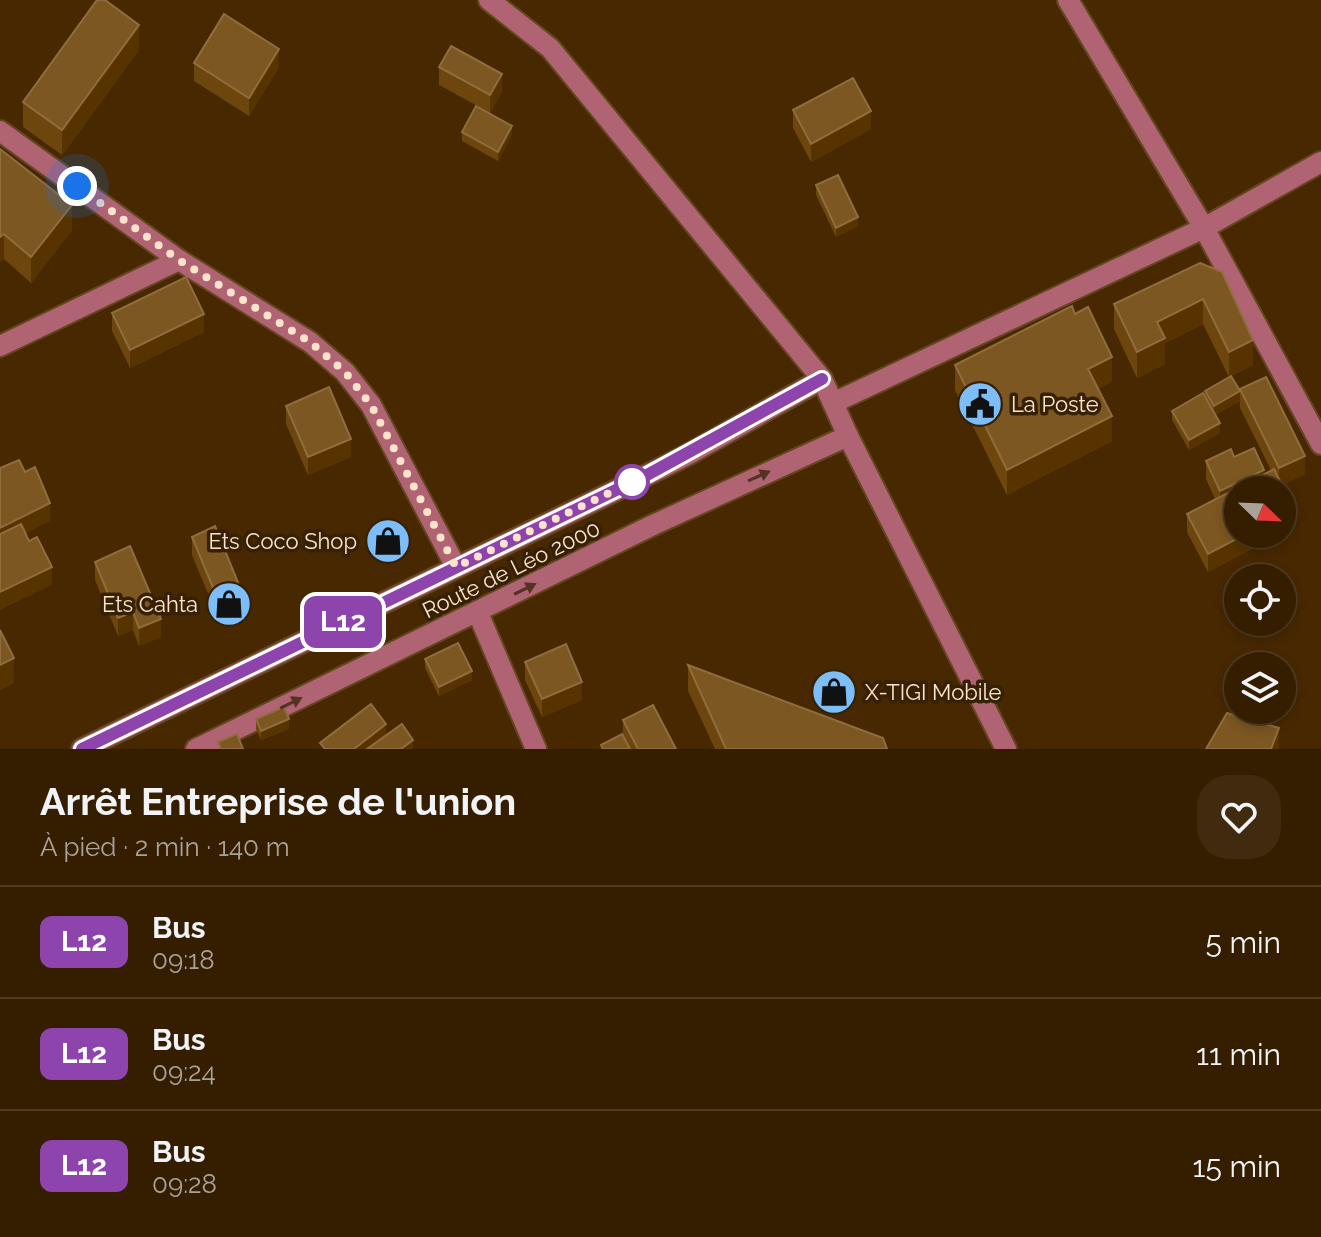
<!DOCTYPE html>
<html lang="fr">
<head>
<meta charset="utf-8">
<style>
	:root { --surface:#351e00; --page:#402b0f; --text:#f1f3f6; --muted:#aaa299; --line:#4f3c22 }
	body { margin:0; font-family:Raleway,sans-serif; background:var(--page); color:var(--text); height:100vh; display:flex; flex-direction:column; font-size:30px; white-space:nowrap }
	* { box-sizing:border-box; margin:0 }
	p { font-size:26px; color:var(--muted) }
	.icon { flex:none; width:44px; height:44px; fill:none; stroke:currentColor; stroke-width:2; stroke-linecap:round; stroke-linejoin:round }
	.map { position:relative; height:749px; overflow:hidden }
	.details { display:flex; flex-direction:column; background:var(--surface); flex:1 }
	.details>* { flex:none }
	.badge { padding:0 16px; border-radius:12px; font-size:28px; line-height:52px }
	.needle { width:52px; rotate:113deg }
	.tools { position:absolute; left:1224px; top:476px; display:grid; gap:16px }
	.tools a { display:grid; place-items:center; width:72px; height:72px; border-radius:50%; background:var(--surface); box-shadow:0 4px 12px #0003,0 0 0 2px var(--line); font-size:40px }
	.you { position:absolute; width:40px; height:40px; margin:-20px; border:6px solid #fff; border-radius:50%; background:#1a73e8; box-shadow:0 0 0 12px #1a73e833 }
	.map>.badge { position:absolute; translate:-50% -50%; box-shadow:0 0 0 4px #fff }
	.round { display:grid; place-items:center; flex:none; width:84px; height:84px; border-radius:32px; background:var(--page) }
	.summary { display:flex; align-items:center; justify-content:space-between; height:136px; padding:0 40px }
	h1 { font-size:38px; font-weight:700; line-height:60px }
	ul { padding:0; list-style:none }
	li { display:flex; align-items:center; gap:24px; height:112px; padding:0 40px; border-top:2px solid var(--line) }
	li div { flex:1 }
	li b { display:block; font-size:30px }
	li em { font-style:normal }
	li .badge { min-width:88px; font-weight:700; text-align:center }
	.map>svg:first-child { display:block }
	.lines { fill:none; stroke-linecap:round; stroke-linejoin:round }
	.minor-casing { stroke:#644620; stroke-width:24 }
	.minor { stroke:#b06373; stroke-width:20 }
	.wall { fill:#6d460e }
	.shaded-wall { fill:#573300 }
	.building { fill:#7c5722; stroke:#906d3d; stroke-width:2 }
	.oneway { fill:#553221 }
	.line-casing { stroke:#fff; stroke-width:18 }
	.line { stroke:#8e44ad; stroke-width:12 }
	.walk { stroke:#fce3ca; stroke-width:8; stroke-dasharray:0 14.4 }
	.stop-dot { fill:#fff; stroke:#8e44ad; stroke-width:4 }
	.labels { text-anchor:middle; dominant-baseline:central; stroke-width:7; stroke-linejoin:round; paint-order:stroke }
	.poi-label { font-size:22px; fill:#fce3ca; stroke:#372106; text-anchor:start }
	.street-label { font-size:22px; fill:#fce3ca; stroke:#372106 }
</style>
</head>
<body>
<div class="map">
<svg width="1321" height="749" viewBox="0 0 1321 749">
	<rect width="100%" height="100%" fill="#472800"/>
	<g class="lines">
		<g class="minor-casing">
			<g id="minor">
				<polyline points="489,0 550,48 822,379 848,436 1006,749"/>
				<polyline points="1068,0 1204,228 1321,444"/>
				<polyline points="0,131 179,260 310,342 345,372 371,405 456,567"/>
				<polyline points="0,346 179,260"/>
				<polyline points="833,403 1204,228 1321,162"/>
				<polyline points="478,613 536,749"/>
				<polyline points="82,749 627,485 689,454 822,379"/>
				<polyline points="196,749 653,525 848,436"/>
			</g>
		</g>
		<use href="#minor" class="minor"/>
	</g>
	<g class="wall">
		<polygon points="139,50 62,155 23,127 23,102"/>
		<polygon points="194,63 279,67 249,116 194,81"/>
		<polygon points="439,67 502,92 490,113 439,85"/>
		<polygon points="793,110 871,129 811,162 793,128"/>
		<polygon points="462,132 512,135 498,161 462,141"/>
		<polygon points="0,149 72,230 31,283 4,259"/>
		<polygon points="816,185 858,226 836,237 816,195"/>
		<polygon points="1200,263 1253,365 1229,377 1203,324 1165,343 1165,364 1137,378 1114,329 1114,304"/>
		<polygon points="112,313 204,332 130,368 112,331"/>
		<polygon points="955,365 1112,382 1098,389 1112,441 1007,495 955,390"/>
		<polygon points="1205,391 1240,391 1305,474 1282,485 1294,527 1208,572 1187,532 1187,514 1215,499 1206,479 1206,461 1234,457 1264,474 1271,470 1240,408 1240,401 1215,415 1220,433 1189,450 1172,420 1172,411 1205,396"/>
		<polygon points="286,406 351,457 308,475 286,424"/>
		<polygon points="192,537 239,603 216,613 192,555"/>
		<polygon points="95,562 161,637 139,646 133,630 118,636 95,580"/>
		<polygon points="425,659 472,680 439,696 425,668"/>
		<polygon points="525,662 582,700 542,717 525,680"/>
		<polygon points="688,666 764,695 887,749 715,749 688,691"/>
		<polygon points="256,719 289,729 261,740 256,729"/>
		<polygon points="623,720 676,749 601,749 601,745 623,736"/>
	</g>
	<g class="shaded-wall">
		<polygon points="139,25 139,50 62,155 62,130"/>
		<polygon points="279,49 279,67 249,116 249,98"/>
		<polygon points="502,74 502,92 490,113 490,95"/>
		<polygon points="871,111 871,129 811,162 811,144"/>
		<polygon points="512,126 512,135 498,161 498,152"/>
		<polygon points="72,205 72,230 31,283 31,257"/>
		<polygon points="858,217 858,226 836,237 836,228"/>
		<polygon points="4,234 4,259 0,263 0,237"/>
		<polygon points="1203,299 1203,324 1165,343 1165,364 1137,378 1137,352 1157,322"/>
		<polygon points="204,314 204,332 130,368 130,350"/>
		<polygon points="1253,340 1253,365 1229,377 1229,352"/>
		<polygon points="1112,357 1112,382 1088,394 1088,369"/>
		<polygon points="1240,392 1240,401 1214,416 1214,406"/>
		<polygon points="1112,416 1112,441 1007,495 1007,470"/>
		<polygon points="1220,423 1220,433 1189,450 1189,440"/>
		<polygon points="351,439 351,457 308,475 308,457"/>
		<polygon points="1305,456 1305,474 1279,487 1279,468"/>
		<polygon points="1264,470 1264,488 1220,509 1220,491"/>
		<polygon points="50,503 50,521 0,546 0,528"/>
		<polygon points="1294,509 1294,527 1282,533 1282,515"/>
		<polygon points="1246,534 1281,534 1208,572 1208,554"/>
		<polygon points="52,567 52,585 0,610 0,592"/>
		<polygon points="239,585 239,603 216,613 216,595"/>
		<polygon points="133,612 133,630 118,636 118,618"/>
		<polygon points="161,619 161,637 139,646 139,628"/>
		<polygon points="14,658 14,683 0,690 0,665"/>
		<polygon points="472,671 472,680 439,696 439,687"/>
		<polygon points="582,682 582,700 542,717 542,699"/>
		<polygon points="289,719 289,729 261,740 261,731"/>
		<polygon points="386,724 386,742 377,749 354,749"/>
		<polygon points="1279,728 1279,749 1271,749"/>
		<polygon points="413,740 413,749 401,749"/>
	</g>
	<g class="building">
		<polygon points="97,0 105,0 139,25 62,130 23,102"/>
		<polygon points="224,14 279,49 249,98 194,63"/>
		<polygon points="451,46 502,74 490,95 439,67"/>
		<polygon points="853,78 871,111 811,144 793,110"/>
		<polygon points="476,106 512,126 498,152 462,132"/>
		<polygon points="0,149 72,205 31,257 4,234 0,237"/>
		<polygon points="838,175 858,217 836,228 816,185"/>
		<polygon points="1200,263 1222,272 1253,340 1229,352 1203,299 1157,322 1165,338 1137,352 1114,304"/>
		<polygon points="186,277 204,314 130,350 112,313"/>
		<polygon points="1072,306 1075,314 1088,307 1112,357 1088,369 1112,416 1007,470 955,365"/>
		<polygon points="1231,376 1240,391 1214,406 1205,391"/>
		<polygon points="1266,377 1305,456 1279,468 1240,389"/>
		<polygon points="329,387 351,439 308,457 286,406"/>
		<polygon points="1203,393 1220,423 1189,440 1172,411"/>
		<polygon points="1254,448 1264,470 1220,491 1206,461 1231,449 1234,457"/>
		<polygon points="19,460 25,472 35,467 50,503 0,528 0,468"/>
		<polygon points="1274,469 1294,509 1282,515 1282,490 1238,490 1238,534 1246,534 1208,554 1187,514"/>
		<polygon points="21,524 29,541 37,537 52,567 0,592 0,534"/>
		<polygon points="215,526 239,585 216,595 192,537"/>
		<polygon points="130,546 161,619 139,628 133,612 118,618 95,562"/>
		<polygon points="0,630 14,658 0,665"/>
		<polygon points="458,643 472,671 439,687 425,659"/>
		<polygon points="566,644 582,682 542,699 525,662"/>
		<polygon points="688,665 883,738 887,749 726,749"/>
		<polygon points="371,704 386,724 354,749 325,749 320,743"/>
		<polygon points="653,705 676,749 638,749 623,720"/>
		<polygon points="284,707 289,719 261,731 256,719"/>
		<polygon points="1227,713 1279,728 1271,749 1206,749"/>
		<polygon points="402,724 413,740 401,749 367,749"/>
		<polygon points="237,734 243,749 221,749 218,742"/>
		<polygon points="622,734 630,749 603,749 601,745"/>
	</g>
	<defs><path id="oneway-solid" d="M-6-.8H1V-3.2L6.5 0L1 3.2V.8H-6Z" transform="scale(2)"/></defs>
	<g class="oneway">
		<use href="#oneway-solid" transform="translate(759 476) rotate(-24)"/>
		<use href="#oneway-solid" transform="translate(525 589) rotate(-26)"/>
		<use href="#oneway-solid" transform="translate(291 703) rotate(-26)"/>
	</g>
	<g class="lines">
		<g class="line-casing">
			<polyline id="line" points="82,749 647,475 822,379"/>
		</g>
		<use href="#line" class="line"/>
		<polyline class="walk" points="77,186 179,260 310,342 345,372 371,405 456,567 632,482"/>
	</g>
	<defs>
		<g id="civic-disc" transform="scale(2.3)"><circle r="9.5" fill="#7dbef9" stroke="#372106"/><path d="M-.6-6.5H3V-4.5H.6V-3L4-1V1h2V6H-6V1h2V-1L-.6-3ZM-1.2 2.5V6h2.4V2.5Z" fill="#111"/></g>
		<g id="shop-disc" transform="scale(2.3)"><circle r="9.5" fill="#7dbef9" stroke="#372106"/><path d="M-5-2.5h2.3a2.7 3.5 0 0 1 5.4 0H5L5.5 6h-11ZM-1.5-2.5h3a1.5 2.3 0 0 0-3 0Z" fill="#111"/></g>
	</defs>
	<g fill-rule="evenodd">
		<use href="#civic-disc" x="980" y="404"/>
		<use href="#shop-disc" x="388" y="541"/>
		<use href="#shop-disc" x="229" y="604"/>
		<use href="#shop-disc" x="834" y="692"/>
	</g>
	<circle class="stop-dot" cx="632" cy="482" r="16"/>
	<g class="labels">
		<g class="poi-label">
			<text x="1011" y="404">La Poste</text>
			<text x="357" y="541" text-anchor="end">Ets Coco Shop</text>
			<text x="198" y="604" text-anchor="end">Ets Cahta</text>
			<text x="865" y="692">X-TIGI Mobile</text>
		</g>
		<g class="street-label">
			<text transform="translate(511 569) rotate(-26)">Route de Léo 2000</text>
		</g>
	</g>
</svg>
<div class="tools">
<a><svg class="needle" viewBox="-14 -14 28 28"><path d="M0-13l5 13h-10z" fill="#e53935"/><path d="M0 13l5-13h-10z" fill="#aaa299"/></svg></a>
<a><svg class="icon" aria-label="locate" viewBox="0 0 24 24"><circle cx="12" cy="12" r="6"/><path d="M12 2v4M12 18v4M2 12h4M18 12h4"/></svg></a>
<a><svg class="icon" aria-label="layers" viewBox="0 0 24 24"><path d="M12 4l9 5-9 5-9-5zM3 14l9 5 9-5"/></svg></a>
</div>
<div class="you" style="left:77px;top:186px"></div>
<b class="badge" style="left:343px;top:622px;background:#8e44ad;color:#fff">L12</b>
</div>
<section class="details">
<div class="summary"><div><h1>Arrêt Entreprise de l'union</h1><p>À pied · 2 min · 140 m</p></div><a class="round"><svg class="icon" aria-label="heart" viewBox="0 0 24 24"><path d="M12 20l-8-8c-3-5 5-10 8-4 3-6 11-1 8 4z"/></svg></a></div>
<ul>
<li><span class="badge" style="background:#8e44ad;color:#fff">L12</span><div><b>Bus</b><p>09:18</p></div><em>5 min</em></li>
<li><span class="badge" style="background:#8e44ad;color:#fff">L12</span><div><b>Bus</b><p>09:24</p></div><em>11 min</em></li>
<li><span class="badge" style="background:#8e44ad;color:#fff">L12</span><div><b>Bus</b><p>09:28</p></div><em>15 min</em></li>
</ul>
</section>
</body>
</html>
